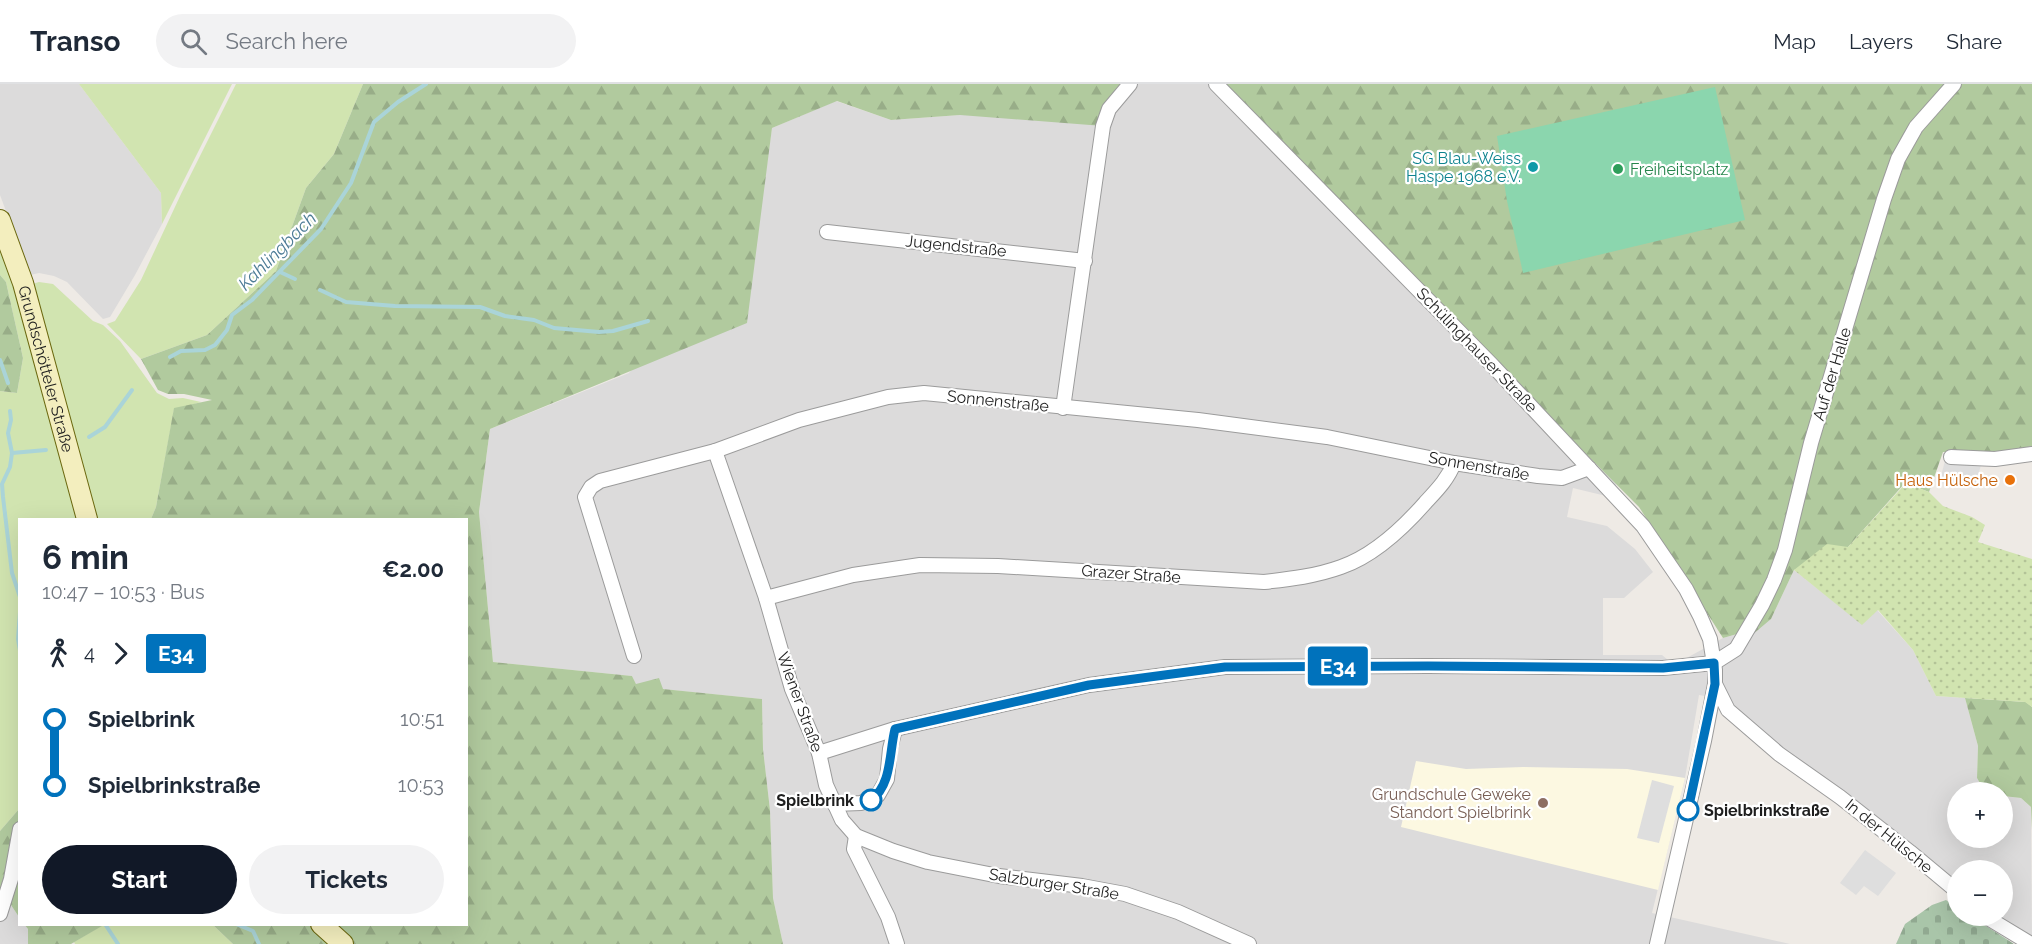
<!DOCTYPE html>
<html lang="en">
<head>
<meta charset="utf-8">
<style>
	:root { --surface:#fff; --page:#f2f2f3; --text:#1f2937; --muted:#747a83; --line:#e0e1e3; --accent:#111827 }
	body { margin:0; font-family:Raleway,sans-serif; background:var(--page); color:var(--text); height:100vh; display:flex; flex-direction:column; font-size:22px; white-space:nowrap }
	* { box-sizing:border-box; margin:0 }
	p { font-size:20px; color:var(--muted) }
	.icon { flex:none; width:33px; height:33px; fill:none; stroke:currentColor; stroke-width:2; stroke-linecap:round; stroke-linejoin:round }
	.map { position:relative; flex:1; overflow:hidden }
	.side { position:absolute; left:18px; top:434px; width:450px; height:408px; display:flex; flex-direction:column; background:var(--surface); border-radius:0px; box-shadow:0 6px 24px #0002 }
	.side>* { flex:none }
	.badge { padding:0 12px; border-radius:4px; font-size:21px; line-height:39px }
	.tools { position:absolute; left:1947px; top:698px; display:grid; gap:12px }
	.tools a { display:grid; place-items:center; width:66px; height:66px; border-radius:50%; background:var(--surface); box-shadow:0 6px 24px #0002; font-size:30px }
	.map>.badge { position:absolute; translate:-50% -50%; box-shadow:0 0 0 3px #fff }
	.legs { display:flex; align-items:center; gap:9px; height:66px; padding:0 24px; font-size:20px }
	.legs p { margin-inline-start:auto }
	.summary { display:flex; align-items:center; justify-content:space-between; height:102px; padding:0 24px }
	h1 { font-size:33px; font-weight:700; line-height:45px }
	.cta { display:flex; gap:12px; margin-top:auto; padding:12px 24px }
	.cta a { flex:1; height:69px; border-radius:36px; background:var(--accent); color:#fff; font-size:24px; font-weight:700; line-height:69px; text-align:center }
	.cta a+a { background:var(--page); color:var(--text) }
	ul { padding:0 24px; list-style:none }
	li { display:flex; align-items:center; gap:21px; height:66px; font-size:22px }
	li i { display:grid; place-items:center; width:9px; height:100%; margin:0 8px; background:currentColor }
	li i::after { content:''; width:15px; height:15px; margin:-8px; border:4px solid; border-radius:50%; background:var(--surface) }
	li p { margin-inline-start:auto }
	li:first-child i { background:linear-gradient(#0000 50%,currentColor 0) }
	li:last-child i { background:linear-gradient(currentColor 50%,#0000 0) }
	header { display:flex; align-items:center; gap:36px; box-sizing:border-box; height:84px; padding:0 30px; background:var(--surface); border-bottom:2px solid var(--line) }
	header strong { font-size:28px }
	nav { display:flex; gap:33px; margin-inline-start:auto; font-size:21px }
	.search { width:420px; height:54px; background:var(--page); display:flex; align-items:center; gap:15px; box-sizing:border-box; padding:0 21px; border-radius:33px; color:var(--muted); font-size:22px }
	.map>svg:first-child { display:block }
	.residential { fill:#dcdbdb }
	.education { fill:#fcf8e1 }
	.grass { fill:#d1e4b0 }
	.forest { fill:url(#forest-firs) }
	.cemetery { fill:url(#cemetery-stones) }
	.garden { fill:url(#garden-dots) }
	.pitch { fill:#8bd6ae }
	.parking { fill:#dedede }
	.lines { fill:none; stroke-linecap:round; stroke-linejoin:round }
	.stream { stroke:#aad4d8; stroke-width:4 }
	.minor-casing { stroke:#9b9b9b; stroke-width:16 }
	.secondary-casing { stroke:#6b680f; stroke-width:22 }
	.minor { stroke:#fff; stroke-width:14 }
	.secondary { stroke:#f3eebe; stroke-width:20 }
	.line-1-casing { stroke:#fff; stroke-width:14 }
	.line-1 { stroke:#0072bc; stroke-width:9 }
	.culture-dot { fill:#0f9aa8; stroke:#fff; stroke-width:2 }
	.leisure-dot { fill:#2e9e5b; stroke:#fff; stroke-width:2 }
	.food-dot { fill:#e8710a; stroke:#fff; stroke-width:2 }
	.stop-1-dot { fill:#fff; stroke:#0072bc; stroke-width:3 }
	.education-dot { fill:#8d6e63; stroke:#fff; stroke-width:2 }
	.labels { text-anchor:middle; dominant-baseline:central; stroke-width:4.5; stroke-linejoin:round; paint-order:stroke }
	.culture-label { font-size:16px; fill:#0d838f; stroke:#fff; text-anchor:end }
	.leisure-label { font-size:16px; fill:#27864d; stroke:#fff; text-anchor:start }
	.street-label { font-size:16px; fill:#1e1e1e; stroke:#fff }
	.food-label { font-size:16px; fill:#c56008; stroke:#fff; text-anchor:end }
	.education-label { font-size:16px; fill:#785e54; stroke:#fff; text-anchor:end }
	.stop-label { font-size:16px; font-weight:bold; fill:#1e1e1e; stroke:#fff; text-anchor:end }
	.water-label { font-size:18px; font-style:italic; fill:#4d7c96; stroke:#fff }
</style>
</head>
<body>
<header>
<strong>Transo</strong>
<div class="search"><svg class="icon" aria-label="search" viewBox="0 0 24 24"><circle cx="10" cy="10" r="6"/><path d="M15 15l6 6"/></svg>Search here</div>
<nav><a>Map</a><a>Layers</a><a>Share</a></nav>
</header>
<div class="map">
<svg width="2032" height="860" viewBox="0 0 2032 860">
	<defs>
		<pattern id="forest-firs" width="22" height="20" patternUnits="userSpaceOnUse" patternTransform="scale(1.5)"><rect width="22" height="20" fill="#b1ca9e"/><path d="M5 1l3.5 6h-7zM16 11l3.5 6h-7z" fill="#98ad88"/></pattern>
		<pattern id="cemetery-stones" width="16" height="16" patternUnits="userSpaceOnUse" patternTransform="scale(1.5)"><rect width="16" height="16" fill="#a9c5a9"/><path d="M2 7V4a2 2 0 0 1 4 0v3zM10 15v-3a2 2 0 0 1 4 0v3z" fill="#91a991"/></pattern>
		<pattern id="garden-dots" width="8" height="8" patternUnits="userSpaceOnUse" patternTransform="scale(1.5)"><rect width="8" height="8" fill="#d1e4b0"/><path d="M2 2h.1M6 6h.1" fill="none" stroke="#b3c397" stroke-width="1.8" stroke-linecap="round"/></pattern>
	</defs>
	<rect width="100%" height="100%" fill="#eeeae5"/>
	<g class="residential">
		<polygon points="0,0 79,0 161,109 162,140 135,191 110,233 103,235 67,198 54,192 39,189 30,191 0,111"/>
		<polygon points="1120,0 1226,0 1618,398 1606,412 1573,404 1567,433 1607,442 1635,465 1653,488 1624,514 1603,514 1603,571 1662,571 1668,576 1683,576 1723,554 1737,550 1771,535 1794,486 1862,540 1877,526 1913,566 1936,612 1965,614 1978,662 1977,694 1985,708 1958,708 1958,753 2002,753 2003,712 2021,714 2031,723 2032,857 1991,831 2002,831 2002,786 1958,786 1957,799 1789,673 1750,640 1727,616 1699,611 1685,694 1652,829 1790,860 783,860 773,814 770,726 763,665 762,615 662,605 636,600 632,592 493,578 479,428 490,345 629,289 760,129 772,44 836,17 891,36 960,31"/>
		<polygon points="0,814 11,821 19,833 20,840 24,840 28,845 28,860 0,860"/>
	</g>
	<polygon class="education" points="1416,677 1466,685 1523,683 1627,685 1685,694 1658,806 1401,743"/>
	<g class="grass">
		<polygon points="79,0 232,0 162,140 161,109"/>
		<polygon points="236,0 363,0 334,70 306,104 276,187 207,251 141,275 107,240 115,237 141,196 181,110"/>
		<polygon points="0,136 87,435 20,435 19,725 0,747 0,307 17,309 23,274 6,198 0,191"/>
		<polygon points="39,198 53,200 93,237 103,241 120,257 157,309 169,315 183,314 201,318 174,326 156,423 151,435 94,435 29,201"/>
		<polygon points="100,840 212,840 233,860 75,860 74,858 101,842"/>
	</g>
	<g class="forest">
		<polygon points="363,0 1130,0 1103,42 960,31 891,36 837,17 772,44 747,239 490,345 479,428 493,578 632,592 636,600 659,594 663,605 762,615 763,665 770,726 773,814 783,860 233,860 212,840 466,840 466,435 151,435 156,423 174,324 212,316 184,310 168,310 158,306 141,275 207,251 276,187 306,104 334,70"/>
		<polygon points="1216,0 2032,0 2032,362 2000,370 1943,368 1929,408 1905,399 1848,463 1794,486 1771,535 1746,556 1737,550 1723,554 1639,423"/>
		<polygon points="0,191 6,198 23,274 17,309 0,307"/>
		<polygon points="1965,614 2026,618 2032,623 2032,746 2031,723 2021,714 2003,712 2002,708 1985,708 1977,694 1978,662"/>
		<polygon points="19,725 19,833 11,821 0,814 0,747"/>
		<polygon points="24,840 100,840 102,842 71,860 28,860 28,845"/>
	</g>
	<polygon class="cemetery" points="1946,816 1957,824 1958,831 1969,831 2014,860 1896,860 1905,840 1932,821"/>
	<polygon class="garden" points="1906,399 1929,408 1943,422 1972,433 1985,441 1978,458 2032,475 2032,623 2025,618 1936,612 1913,566 1878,526 1862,541 1794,486 1827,460 1848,463"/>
	<polygon class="pitch" points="1715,3 1745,136 1523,189 1507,117 1497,52"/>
	<g class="parking">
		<polygon points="1945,377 1982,377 1976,400 1939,399"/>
		<polygon points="1652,696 1674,702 1659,759 1637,754"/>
		<polygon points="1865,766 1896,789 1878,812 1864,802 1856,811 1840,799"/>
	</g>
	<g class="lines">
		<g class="stream">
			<polyline points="280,188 295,195"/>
			<polyline points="320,206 346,218 395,222 480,223 505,232 534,236 554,244 599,248 613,247 648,237"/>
			<polyline points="170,273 181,267 205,266 215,261 227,246 232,231 252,216 321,145 351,99 374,38 398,18 426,0"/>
			<polyline points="0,276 8,299"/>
			<polyline points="10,327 11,336 8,349 12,369 10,383 2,400 3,413 12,489 20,513"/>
			<polyline points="89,353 105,343 132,306"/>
			<polyline points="12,369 46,366"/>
			<polyline points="20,528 18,555 20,567"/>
			<polyline points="105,840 118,860"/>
			<polyline points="236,840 253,847 259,860"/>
		</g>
		<g class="minor-casing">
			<g id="minor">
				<polyline points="1216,0 1493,282 1643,442 1686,505 1700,532 1710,555 1715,586 1715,600 1704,657 1657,860"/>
				<polyline points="827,148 1085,177"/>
				<polyline points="1063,324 1103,42 1109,25 1130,0"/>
				<polyline points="715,367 766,514 792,605 819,669 826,701 842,736 856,752 893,767 928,778 999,792 1082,802 1125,810 1178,828 1249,860"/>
				<polyline points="1951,373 1995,375 2032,370"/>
				<path d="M766 514 853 491 920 481 998 482 1264 498C1291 495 1316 492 1341 483 1373 472 1403 444 1425 419 1437 406 1448 395 1454 379"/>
				<polyline points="634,572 585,413 591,403 600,397 715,367 799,336 888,313 924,309 1198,336 1327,353 1454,379 1538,392 1562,394 1589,384"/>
				<polyline points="1715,600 1728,626 1779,670 1840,713 1910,768 1958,808"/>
				<polyline points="819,669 895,645 1089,601 1225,583 1428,582 1663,584 1714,579 1736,565 1762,521 1774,496 1785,466 1811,359 1884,115 1898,75 1916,43 1954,0"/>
				<polyline points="834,720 861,719 878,711 887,695 890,665 895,645"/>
				<polyline points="856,752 854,765 888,833 897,860"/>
				<polyline points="0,830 11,795 20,745"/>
				<polyline points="1983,831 2031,860"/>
			</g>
		</g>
		<g class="secondary-casing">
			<g id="secondary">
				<path id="s1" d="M0 136 23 199 87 435"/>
				<polyline points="321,840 343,860"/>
			</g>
		</g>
		<use href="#minor" class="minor"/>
		<use href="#secondary" class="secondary"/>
	</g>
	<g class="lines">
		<g class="line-1-casing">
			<path id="line-1" d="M871 716C892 701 889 669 895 645L1089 601 1225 583 1428 582 1663 584 1714 579 1715 600 1688 726"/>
		</g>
		<use href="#line-1" class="line-1"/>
	</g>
	<circle class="culture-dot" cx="1533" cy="83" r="6"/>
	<circle class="leisure-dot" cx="1618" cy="85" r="6"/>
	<circle class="food-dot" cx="2010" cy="396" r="6"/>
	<g class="stop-1-dot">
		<circle cx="871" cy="716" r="10"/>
		<circle cx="1688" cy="726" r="10"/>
	</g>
	<circle class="education-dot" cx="1543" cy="719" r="6"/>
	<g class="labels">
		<g class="culture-label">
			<text x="1521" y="74">SG Blau-Weiss<tspan x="1521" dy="18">Haspe 1968 e.V.</tspan></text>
		</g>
		<g class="leisure-label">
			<text x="1630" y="85">Freiheitsplatz</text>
		</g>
		<g class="street-label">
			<text transform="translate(956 162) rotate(6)">Jugendstraße</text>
			<text transform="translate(1477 266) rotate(46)">Schülinghauser Straße</text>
			<text stroke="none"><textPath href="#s1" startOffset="156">Grundschötteler Straße</textPath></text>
			<text transform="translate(1832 290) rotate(-73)">Auf der Halle</text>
			<text transform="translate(998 317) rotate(6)">Sonnenstraße</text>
			<text transform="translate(1479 382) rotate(10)">Sonnenstraße</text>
			<text transform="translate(1131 490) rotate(4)">Grazer Straße</text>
			<text transform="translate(800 618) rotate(70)">Wiener Straße</text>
			<text transform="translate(1889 752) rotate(39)">In der Hülsche</text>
			<text transform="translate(1054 800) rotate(9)">Salzburger Straße</text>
		</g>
		<g class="food-label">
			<text x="1998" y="396">Haus Hülsche</text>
		</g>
		<g class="education-label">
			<text x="1531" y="710">Grundschule Geweke<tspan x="1531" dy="18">Standort Spielbrink</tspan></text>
		</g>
		<g class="stop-label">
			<text x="854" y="716">Spielbrink</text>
			<text x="1704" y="726" text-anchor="start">Spielbrinkstraße</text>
		</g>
		<g class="water-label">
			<text transform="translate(277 167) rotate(-45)">Kahlingbach</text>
		</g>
	</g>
</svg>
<div class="tools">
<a>+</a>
<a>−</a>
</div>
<b class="badge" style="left:1338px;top:582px;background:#0072bc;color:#fff">E34</b>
<section class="side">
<div class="summary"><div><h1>6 min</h1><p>10:47 – 10:53 · Bus</p></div><b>€2.00</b></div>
<div class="legs"><svg class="icon" aria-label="walk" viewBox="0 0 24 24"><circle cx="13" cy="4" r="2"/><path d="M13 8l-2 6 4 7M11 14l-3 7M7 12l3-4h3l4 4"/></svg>4<svg class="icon" aria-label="forward" viewBox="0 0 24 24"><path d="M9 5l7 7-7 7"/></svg><b class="badge" style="background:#0072bc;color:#fff">E34</b></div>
<ul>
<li><i style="color:#0072bc"></i><b>Spielbrink</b><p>10:51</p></li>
<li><i style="color:#0072bc"></i><b>Spielbrinkstraße</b><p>10:53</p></li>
</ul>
<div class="cta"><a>Start</a><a>Tickets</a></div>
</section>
</div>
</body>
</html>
